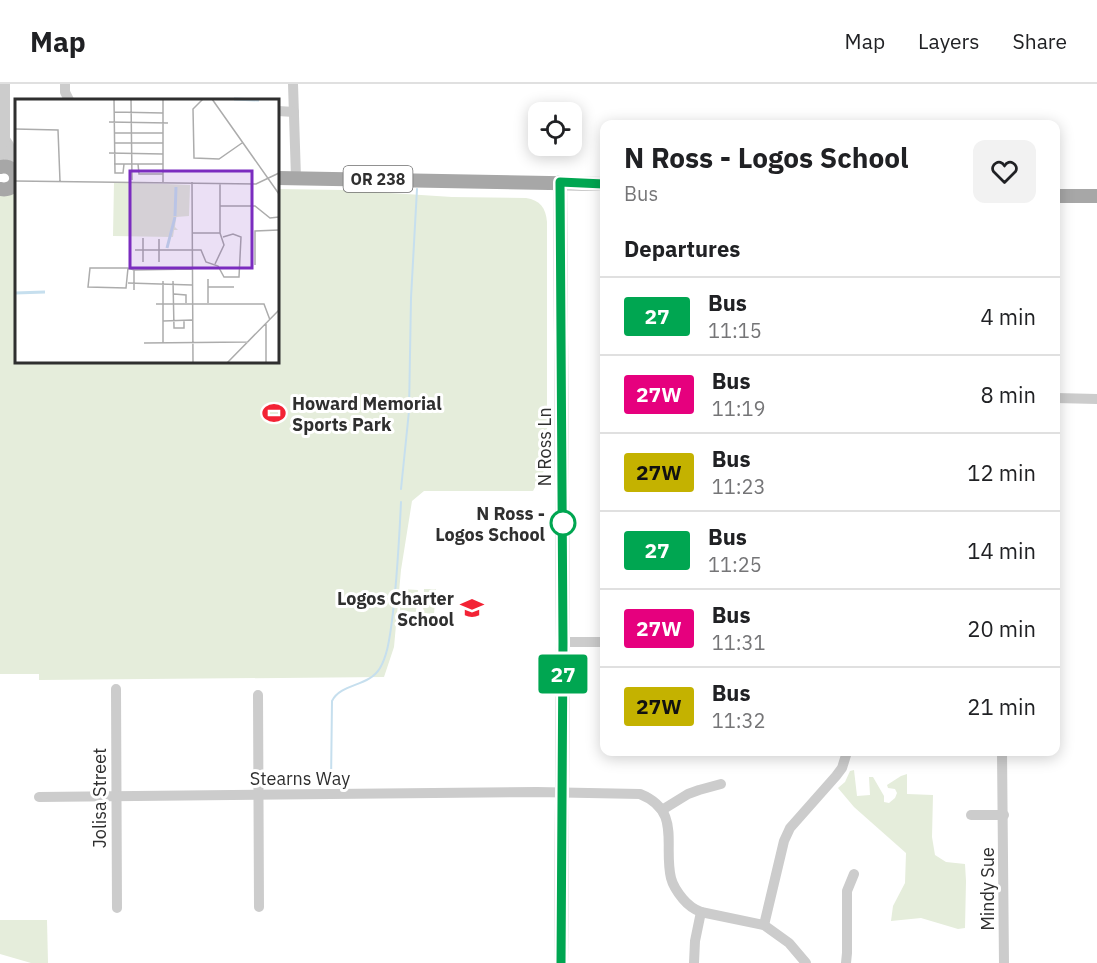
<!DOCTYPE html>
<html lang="en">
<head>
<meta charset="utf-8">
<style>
	:root { --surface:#fff; --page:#f2f2f2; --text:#202124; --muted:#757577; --line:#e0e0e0 }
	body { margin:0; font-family:"IBM Plex Sans",sans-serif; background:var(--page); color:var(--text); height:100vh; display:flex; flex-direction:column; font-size:22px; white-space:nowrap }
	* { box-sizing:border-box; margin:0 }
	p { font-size:20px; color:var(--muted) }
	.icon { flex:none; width:33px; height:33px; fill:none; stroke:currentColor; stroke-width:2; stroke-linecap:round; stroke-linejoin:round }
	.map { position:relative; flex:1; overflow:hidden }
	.details { position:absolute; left:600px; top:36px; width:460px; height:636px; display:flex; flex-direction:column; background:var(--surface); border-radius:12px; box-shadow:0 3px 15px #0003 }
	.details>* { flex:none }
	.badge { padding:0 12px; border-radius:4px; font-size:21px; line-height:39px }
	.controls { position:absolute; left:528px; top:18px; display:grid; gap:12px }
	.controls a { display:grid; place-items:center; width:54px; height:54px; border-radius:12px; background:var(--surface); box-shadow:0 3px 15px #0003; font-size:30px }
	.map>.badge { position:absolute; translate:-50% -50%; box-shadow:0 0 0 3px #fff }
	h2 { padding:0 24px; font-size:22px; line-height:54px }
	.round { display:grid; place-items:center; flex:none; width:63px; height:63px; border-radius:12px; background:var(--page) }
	.head { display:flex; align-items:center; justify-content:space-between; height:102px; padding:0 24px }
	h1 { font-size:28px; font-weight:700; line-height:45px }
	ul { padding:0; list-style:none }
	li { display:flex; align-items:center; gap:18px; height:78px; padding:0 24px; border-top:2px solid var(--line) }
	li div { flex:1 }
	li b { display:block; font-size:22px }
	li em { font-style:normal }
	li .badge { min-width:66px; font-weight:700; text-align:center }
	header { display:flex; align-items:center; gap:36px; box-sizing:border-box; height:84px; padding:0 30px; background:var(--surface); border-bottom:2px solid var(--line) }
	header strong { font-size:28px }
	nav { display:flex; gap:33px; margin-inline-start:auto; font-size:21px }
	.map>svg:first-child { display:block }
	.green { fill:#e5eddb }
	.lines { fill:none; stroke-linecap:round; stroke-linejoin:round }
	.stream { stroke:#c6dfee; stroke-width:2 }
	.minor { stroke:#ccc; stroke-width:10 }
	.major { stroke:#a7a7a7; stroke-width:14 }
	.line-casing { stroke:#fff; stroke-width:14 }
	.line { stroke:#00a651; stroke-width:9 }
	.stop-dot { fill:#fff; stroke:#00a651; stroke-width:3 }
	.labels { text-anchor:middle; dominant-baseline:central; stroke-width:6; stroke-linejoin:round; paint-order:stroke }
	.shield { fill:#fff; stroke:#6d6d6d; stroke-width:1.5 }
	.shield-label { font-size:16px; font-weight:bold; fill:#2f2f2f }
	.poi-label { font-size:18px; font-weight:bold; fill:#2f2f2f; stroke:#fff; text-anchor:start }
	.street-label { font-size:18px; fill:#2f2f2f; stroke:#fff }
	.stop-label { font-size:18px; font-weight:bold; fill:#2f2f2f; stroke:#fff; text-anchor:end }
	.inset-river { fill:none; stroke:#c6dfee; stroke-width:3 }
	.inset-road { fill:none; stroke:#acacac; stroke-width:1.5 }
	.view { fill:#7b2cbf; fill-opacity:0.15; stroke:#7b2cbf; stroke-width:3 }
	.inset-edge { fill:none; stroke:#2f2f2f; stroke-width:3 }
</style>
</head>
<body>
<header>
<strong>Map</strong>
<nav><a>Map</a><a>Layers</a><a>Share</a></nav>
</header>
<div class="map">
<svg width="1097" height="879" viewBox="0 0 1097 879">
	<rect width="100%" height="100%" fill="#fff"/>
	<g class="green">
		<path d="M0 101H16V278H278V105L344 106 452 113 526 114C540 116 546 124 547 138V381L533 407H424L412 417 401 486 394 563 384 593 39 596V590H0Z"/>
		<polygon points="401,505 418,506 416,528 400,527"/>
		<polygon points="424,505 436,505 434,530 423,529"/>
		<polygon points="854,686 857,712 870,711 869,693 873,693 884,712 884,718 889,719 895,714 897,709 895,705 888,704 887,701 901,692 907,690 907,710 933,711 932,753 935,771 946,778 965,780 966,797 965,844 958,845 921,834 891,837 893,822 905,799 906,769 854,723 838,704 845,698 850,687"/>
		<polygon points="0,836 47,836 48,879 31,879 0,870"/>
	</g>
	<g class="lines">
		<g class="stream">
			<polyline points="401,405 409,327 411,214 417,105"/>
			<path d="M331 700 332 617C341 599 369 603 380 584 387 572 389 557 391 544 397 502 399 460 401 418"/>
		</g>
		<g class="minor">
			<polyline points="65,0 65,8 69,16"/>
			<polyline points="293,0 296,94"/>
			<polyline points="278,27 294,28"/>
			<polyline points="5,55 9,61 10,83"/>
			<polyline points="0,74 1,61 5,55 5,0"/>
			<polyline points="1056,314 1097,315"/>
			<polyline points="563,558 604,558"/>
			<polyline points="116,605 117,824"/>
			<polyline points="258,611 259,823"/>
			<polyline points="1002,668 1004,879"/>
			<path d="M39 713 537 708 640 710C682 727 663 761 671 794 673 802 678 809 683 815 688 821 693 825 701 828L764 841 789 859 806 879"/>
			<polyline points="662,726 688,710 699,706 721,700"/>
			<polyline points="971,731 1004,731"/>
			<polyline points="764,841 784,757 790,744 836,692 842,684 847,668"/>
			<polyline points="694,879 695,857 701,828"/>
			<polyline points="846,879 847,869 847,807 854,790"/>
		</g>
		<g class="major">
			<path d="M0 83C21 79 22 109 0 105"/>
			<polyline points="278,94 604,100"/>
			<polyline points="560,98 563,558 561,879"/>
			<polyline points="1056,112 1097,112"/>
		</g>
	</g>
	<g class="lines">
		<g class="line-casing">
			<polyline id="line" points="561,879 563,558 560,98 604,100"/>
		</g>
		<use href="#line" class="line"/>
	</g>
	<defs>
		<g id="stadium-bare" transform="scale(1.8)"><path d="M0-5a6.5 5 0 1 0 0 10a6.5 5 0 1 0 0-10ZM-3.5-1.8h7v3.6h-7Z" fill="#f32335" stroke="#fff" stroke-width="2.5" paint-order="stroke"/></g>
		<g id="school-bare" transform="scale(1.8)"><path d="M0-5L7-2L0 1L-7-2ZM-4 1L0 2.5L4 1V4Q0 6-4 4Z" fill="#f32335" stroke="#fff" stroke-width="2.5" paint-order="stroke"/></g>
	</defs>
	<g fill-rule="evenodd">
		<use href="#stadium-bare" x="274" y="329"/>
		<use href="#school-bare" x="472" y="524"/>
	</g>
	<circle class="stop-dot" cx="563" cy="439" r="12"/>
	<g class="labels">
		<rect class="shield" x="343.5" y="82" width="69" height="26" rx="4.5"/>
		<g class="shield-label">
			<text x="378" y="95">OR 238</text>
		</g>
		<g class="poi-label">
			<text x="292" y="319">Howard Memorial<tspan x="292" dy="21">Sports Park</tspan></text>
			<text x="454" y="514" text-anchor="end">Logos Charter<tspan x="454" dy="21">School</tspan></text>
		</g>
		<g class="street-label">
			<text transform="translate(544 363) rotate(-90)">N Ross Ln</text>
			<text x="300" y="694">Stearns Way</text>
			<text transform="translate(99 714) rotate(-90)">Jolisa Street</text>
			<text transform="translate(987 805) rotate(-90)">Mindy Sue</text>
		</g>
		<g class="stop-label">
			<text x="545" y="429">N Ross -<tspan x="545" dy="21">Logos School</tspan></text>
		</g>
	</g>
	<g transform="translate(15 15)">
		<rect width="264" height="264" fill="#fff"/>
		<path d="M99 83 175 86 174 117 161 118 160 128 163 131H159L158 138 98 137Z" fill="#e5eddb"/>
		<path class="inset-river" d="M219 0 244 1M160 117 161 88M152 149 160 118M0 194 30 193"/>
		<path class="inset-road" d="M99 0 100 74H108L109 65M116 0 117 81M148 0V83M188 0 178 10 179 59 204 60 227 44M197 0 264 95M99 13 148 14M94 23 153 24M0 30 43 31 45 82M99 34H148M99 44H148M94 54 148 55M99 65H148M123 65 124 75H148M0 82 241 85 264 74M177 83 178 264M205 107H240L255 119 264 118M178 134H205M205 134V84M128 139V163M144 140V163M120 151H186L191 163 203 167 209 178H224L226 138 218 135 208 138M200 165 209 146 205 134M240 166V132L264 131M113 169 111 189 73 188 75 169H113L119 171 177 170M193 180V204M158 182 159 229H169V221M113 184 177 186M193 188H219M119 191V171M159 195 171 196V204M141 205H249L255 221M148 222 177 221M251 225V264M264 240V264M129 244 233 243M148 244V182M212 264 264 211"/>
		<path class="view" d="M115 72H237V169H115Z"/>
		<rect width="264" height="264" class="inset-edge"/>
	</g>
</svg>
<div class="controls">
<a><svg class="icon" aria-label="locate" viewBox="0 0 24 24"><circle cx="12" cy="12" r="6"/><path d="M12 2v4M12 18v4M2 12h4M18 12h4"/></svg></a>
</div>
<b class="badge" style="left:563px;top:590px;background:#00a651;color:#fff">27</b>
<section class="details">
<div class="head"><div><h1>N Ross - Logos School</h1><p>Bus</p></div><a class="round"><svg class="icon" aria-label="heart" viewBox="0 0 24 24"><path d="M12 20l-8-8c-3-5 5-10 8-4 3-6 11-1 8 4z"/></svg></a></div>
<h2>Departures</h2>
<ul>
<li><span class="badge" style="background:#00a651;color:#fff">27</span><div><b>Bus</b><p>11:15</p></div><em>4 min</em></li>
<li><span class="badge" style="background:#e6007e;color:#fff">27W</span><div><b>Bus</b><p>11:19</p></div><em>8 min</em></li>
<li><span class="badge" style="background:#c4b200;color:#111">27W</span><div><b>Bus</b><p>11:23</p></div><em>12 min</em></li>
<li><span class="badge" style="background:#00a651;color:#fff">27</span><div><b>Bus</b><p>11:25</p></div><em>14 min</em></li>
<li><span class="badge" style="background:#e6007e;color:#fff">27W</span><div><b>Bus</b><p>11:31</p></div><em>20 min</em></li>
<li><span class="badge" style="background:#c4b200;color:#111">27W</span><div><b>Bus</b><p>11:32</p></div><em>21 min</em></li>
</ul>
</section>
</div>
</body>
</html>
